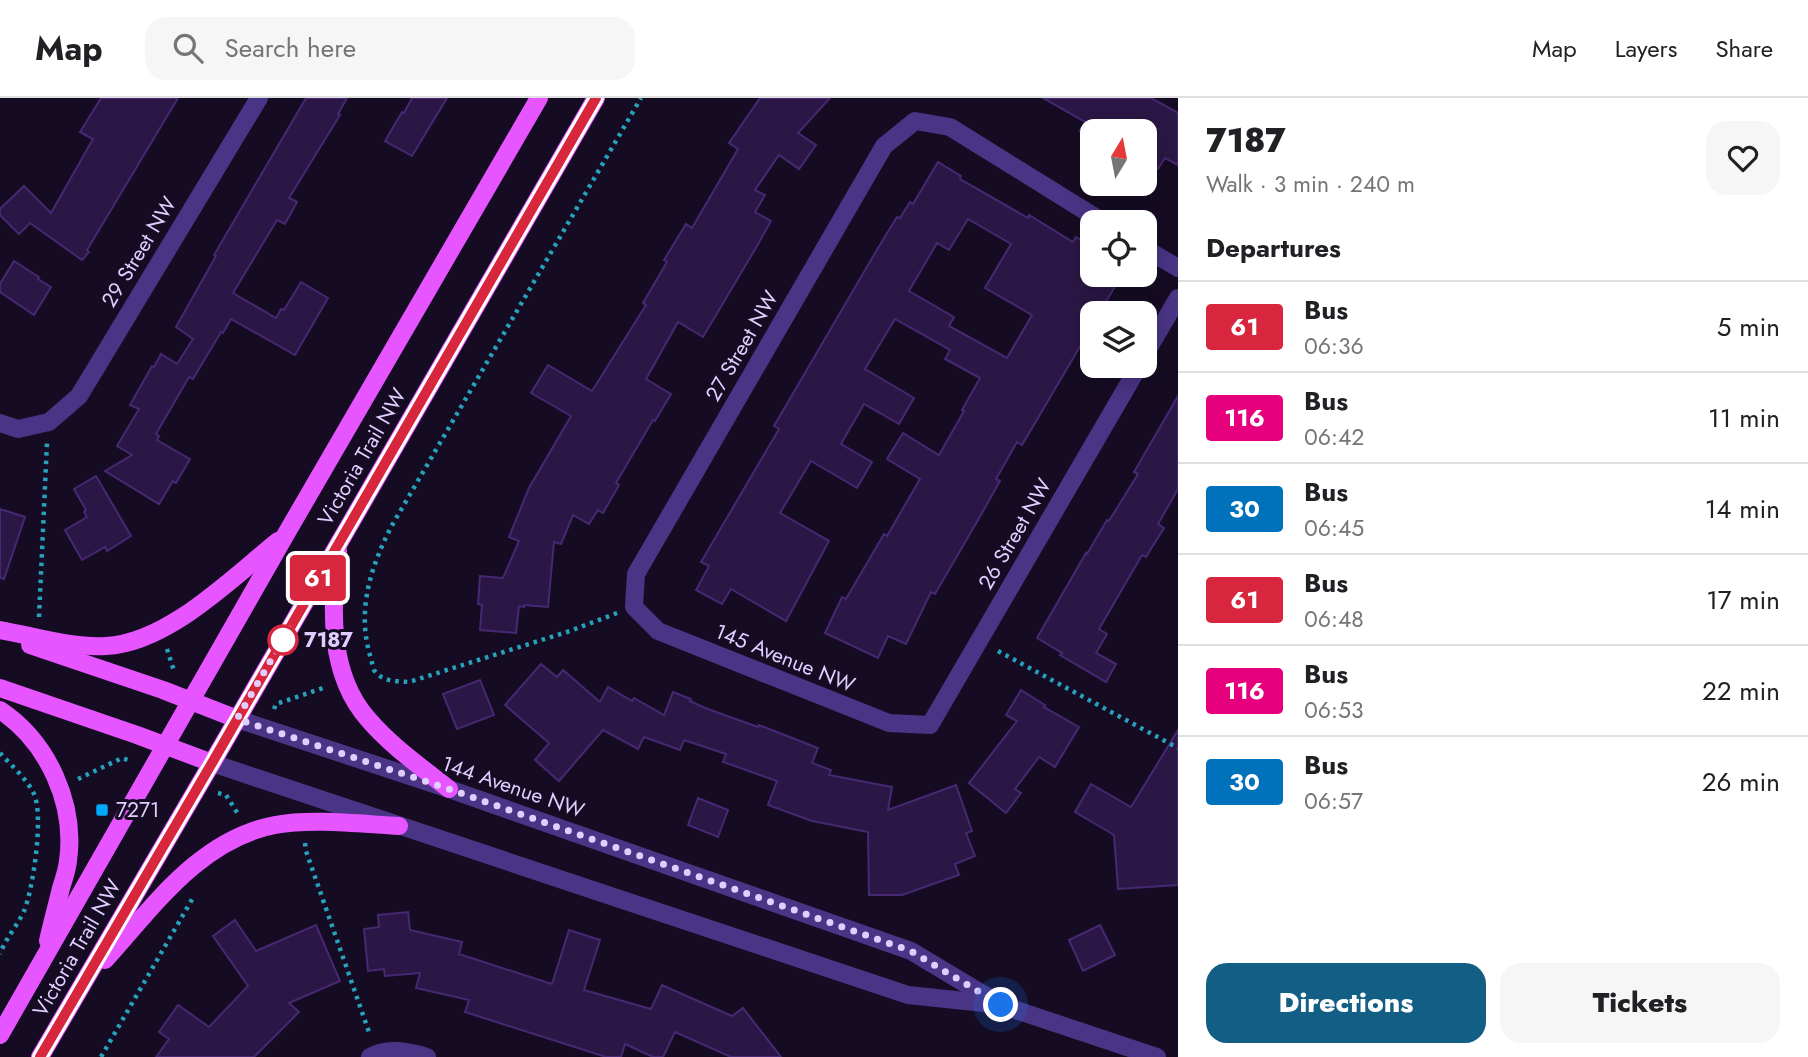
<!DOCTYPE html>
<html lang="en">
<head>
<meta charset="utf-8">
<style>
	:root { --surface:#fff; --page:#f6f6f6; --text:#202124; --muted:#757577; --line:#e0e0e0; --accent:#125e84 }
	body { margin:0; font-family:Jost,sans-serif; background:var(--page); color:var(--text); height:100vh; display:flex; flex-direction:column; font-size:26px; white-space:nowrap }
	* { box-sizing:border-box; margin:0 }
	p { font-size:23px; color:var(--muted) }
	.icon { flex:none; width:38px; height:38px; fill:none; stroke:currentColor; stroke-width:2; stroke-linecap:round; stroke-linejoin:round }
	.map { position:relative; flex:1; overflow:hidden }
	.sheet { display:flex; flex-direction:column; background:var(--surface); width:630px }
	.sheet>* { flex:none }
	.badge { padding:0 14px; border-radius:5px; font-size:24px; line-height:46px }
	.needle { width:46px; rotate:10deg }
	.fabs { position:absolute; left:1080px; top:21px; display:grid; gap:14px }
	.fabs a { display:grid; place-items:center; width:77px; height:77px; border-radius:14px; background:var(--surface); box-shadow:0 4px 18px #0003; font-size:35px }
	.you { position:absolute; width:35px; height:35px; margin:-18px; border:5px solid #fff; border-radius:50%; background:#1a73e8; box-shadow:0 0 0 10px #1a73e833 }
	.map>.badge { position:absolute; translate:-50% -50%; box-shadow:0 0 0 4px #fff }
	h2 { padding:0 28px; font-size:26px; line-height:63px }
	.round { display:grid; place-items:center; flex:none; width:74px; height:74px; border-radius:21px; background:var(--page) }
	.head { display:flex; align-items:center; justify-content:space-between; height:119px; padding:0 28px }
	h1 { font-size:33px; font-weight:800; line-height:52px }
	.button { display:flex; gap:14px; margin-top:auto; padding:14px 28px }
	.button a { flex:1; height:80px; border-radius:21px; background:var(--accent); color:#fff; font-size:28px; font-weight:800; line-height:80px; text-align:center }
	.button a+a { background:var(--page); color:var(--text) }
	ul { padding:0; list-style:none }
	li { display:flex; align-items:center; gap:21px; height:91px; padding:0 28px; border-top:2px solid var(--line) }
	li div { flex:1 }
	li b { display:block; font-size:26px }
	li em { font-style:normal }
	li .badge { min-width:77px; font-weight:700; text-align:center }
	header { display:flex; align-items:center; gap:42px; box-sizing:border-box; height:98px; padding:0 35px; background:var(--surface); border-bottom:2px solid var(--line) }
	header strong { font-size:33px }
	nav { display:flex; gap:38px; margin-inline-start:auto; font-size:24px }
	.search { width:490px; height:63px; background:var(--page); display:flex; align-items:center; gap:18px; box-sizing:border-box; padding:0 24px; border-radius:21px; color:var(--muted); font-size:26px }
	main { display:flex; flex:1; min-height:0 }
	.map>svg:first-child { display:block }
	.building { fill:#2b1745; stroke:#472872; stroke-width:2; fill-rule:evenodd }
	.lines { fill:none; stroke-linecap:round; stroke-linejoin:round }
	.path { stroke:#27a2bb; stroke-width:4.5; stroke-dasharray:3.5 5; stroke-linecap:butt }
	.minor { stroke:#4a3485; stroke-width:18 }
	.major { stroke:#e655ff; stroke-width:18 }
	.line-casing { stroke:#fff; stroke-width:16 }
	.line { stroke:#d7263d; stroke-width:10 }
	.walk { stroke:#dfceff; stroke-width:7; stroke-dasharray:0 12.6 }
	.stop-dot { fill:#fff; stroke:#d7263d; stroke-width:3.5 }
	.poi-dot { fill:#00a8f9; stroke:#150c23; stroke-width:2.5 }
	.labels { text-anchor:middle; dominant-baseline:central; stroke-width:6; stroke-linejoin:round; paint-order:stroke }
	.street-label { font-size:21px; fill:#dfceff; stroke:#150c23 }
	.stop-label { font-size:21px; font-weight:bold; fill:#dfceff; stroke:#150c23; text-anchor:start }
	.poi-label { font-size:21px; fill:#dfceff; stroke:#150c23; text-anchor:start }
</style>
</head>
<body>
<header>
<strong>Map</strong>
<div class="search"><svg class="icon" aria-label="search" viewBox="0 0 24 24"><circle cx="10" cy="10" r="6"/><path d="M15 15l6 6"/></svg>Search here</div>
<nav><a>Map</a><a>Layers</a><a>Share</a></nav>
</header>
<main>
<div class="map">
<svg width="1178" height="959" viewBox="0 0 1178 959">
	<rect width="100%" height="100%" fill="#150c23"/>
	<g class="building">
		<polygon points="101,0 178,0 87,152 89,154 82,162 30,125 19,136 0,117 0,111 24,88 51,115 93,41 80,34"/>
		<polygon points="306,0 347,0 338,16 340,17 289,100 297,104 285,126 277,122 233,195 276,220 281,211 284,212 301,184 328,200 295,257 231,221 223,235 221,234 193,281 189,279 156,336 159,338 157,342 190,361 176,385 173,383 159,406 105,373 132,357 117,348 139,311 130,307 152,268 154,269 161,256 177,266 193,241 176,229 216,158 214,157"/>
		<polygon points="412,0 447,0 412,58 385,43 402,14 404,15"/>
		<polygon points="760,0 830,0 798,35 816,47 799,71 779,57 755,92 765,97 755,114 771,123 757,148 703,239 678,224 646,281 671,296 655,323 653,322 616,385 619,387 603,415 598,412 589,426 573,417 561,446 554,444 548,509 524,507 524,509 519,508 516,535 480,532 482,507 478,506 480,478 503,480 519,443 509,439 529,390 571,318 531,295 548,267 592,293 646,207 643,205 667,164 664,162 686,126 692,130 738,51 729,45"/>
		<polygon points="1043,0 1151,0 1178,15 1178,67 1165,60 1158,71 1144,63 1144,33 1080,33 1085,24"/>
		<path d="M938 64 961 78 960 81 1028 120 1029 117 1073 144 1076 139 1092 149V177H1122L1099 215H1092V228L1022 347 1017 344 996 381 1000 383 978 422 935 496 931 494 906 546 888 538 878 560 825 535 842 499 846 501 884 436 887 438 920 381 887 361 903 335 939 357 964 313 962 312 980 280 945 261 950 252 895 221 865 271 914 300 899 326 864 306 841 346 872 364 857 390 811 363 780 415 829 443 786 523 731 491 722 506 696 492 709 468 701 464 779 331 774 328 878 150 897 119 900 120 910 104 913 106ZM968 121 1011 146 985 190 1032 217 1007 260 949 228 954 219 909 193 937 145 949 152Z"/>
		<polygon points="14,163 39,179 38,181 51,189 34,217 0,194 0,186"/>
		<polygon points="1178,298 1178,391 1158,426 1164,430 1146,459 1142,457 1099,531 1107,536 1096,555 1116,566 1106,584 1060,557 1062,555 1037,540 1086,455 1087,456 1107,422 1109,423 1138,376 1134,374"/>
		<polygon points="96,378 131,438 107,453 105,449 82,462 65,432 87,419 84,414 86,412 74,391"/>
		<polygon points="0,411 25,419 4,481 0,480"/>
		<polygon points="541,566 557,579 563,572 600,604 608,589 632,603 634,600 664,617 673,594 691,601 690,603 705,610 758,629 759,627 818,650 812,665 831,672 829,677 892,689 888,712 956,687 972,733 966,735 975,758 955,766 959,777 902,797 869,797 868,734 812,723 768,707 777,683 723,664 726,656 684,642 680,652 644,639 638,651 603,632 559,683 535,662 549,645 505,607"/>
		<polygon points="480,582 494,617 457,631 443,596"/>
		<polygon points="1021,592 1045,607 1044,609 1079,629 1055,669 1039,659 1015,691 1021,695 1006,715 969,685 1017,623 1006,617"/>
		<polygon points="1178,632 1178,787 1118,791 1114,737 1075,714 1091,686 1131,709"/>
		<polygon points="698,700 728,712 718,739 688,727"/>
		<polygon points="408,814 410,832 462,844 459,856 552,886 569,832 600,842 584,892 651,911 662,887 732,918 743,910 781,959 731,959 675,934 663,959 653,959 625,946 621,959 606,959 465,914 469,902 416,890 420,875 385,878 384,871 368,873 364,831 379,829 378,817"/>
		<polygon points="235,822 256,853 316,827 340,883 289,905 299,914 254,959 156,959 169,941 159,934 178,907 209,929 248,888 213,838"/>
		<polygon points="1100,827 1115,857 1083,873 1069,842"/>
	</g>
	<g class="lines">
		<g class="path">
			<path d="M617 515 570 533 409 584C396 583 382 584 374 572 370 558 366 544 365 529 363 493 375 461 391 429L641 0"/>
			<polyline points="39,519 47,345"/>
			<polyline points="167,551 174,573"/>
			<polyline points="998,553 1178,650"/>
			<polyline points="274,611 276,606 326,589"/>
			<path d="M0 655C11 667 27 681 34 696 44 718 33 792 24 813 17 828 6 840 0 856"/>
			<polyline points="78,681 122,660 131,663"/>
			<polyline points="218,695 226,697 238,716"/>
			<polyline points="305,745 306,753 370,937"/>
			<polyline points="101,959 194,798"/>
		</g>
		<g class="minor">
			<polyline points="1103,124 950,29 915,23 884,48 636,476 634,509 658,533 889,625 930,627 1139,268"/>
			<polyline points="1144,150 1178,170"/>
			<polyline points="1144,258 1178,200"/>
			<polyline points="0,325 18,331 49,324 79,298 259,0"/>
			<polyline points="237,621 449,691 911,853 1001,907 1157,959"/>
			<polyline points="212,665 908,897 994,906"/>
			<path d="M370 959C387 949 408 953 427 959"/>
		</g>
		<g class="major">
			<path d="M338 453C331 508 328 576 368 621 391 648 421 669 449 691"/>
			<path d="M0 532C34 538 71 550 106 548 168 545 232 480 278 443"/>
			<polyline points="30,547 163,592 237,621"/>
			<polyline points="0,590 137,637 212,665"/>
			<path d="M0 612C48 644 76 706 68 763 67 772 64 781 61 790 57 807 52 825 48 843"/>
			<path d="M105 862C153 809 200 741 275 727 312 720 361 726 399 728"/>
			<polyline points="0,937 286,436 539,0"/>
			<polyline points="40,959 212,665 596,0"/>
		</g>
	</g>
	<g class="lines">
		<g class="line-casing">
			<polyline id="line" points="40,959 212,665 596,0"/>
		</g>
		<use href="#line" class="line"/>
		<polyline class="walk" points="283,542 289,531 237,621 449,691 911,853 1001,907"/>
	</g>
	<circle class="stop-dot" cx="283" cy="542" r="14"/>
	<rect class="poi-dot" x="95" y="705" width="14" height="14" rx="3.5"/>
	<g class="labels">
		<g class="street-label">
			<text transform="translate(139 154) rotate(-59)">29 Street NW</text>
			<text transform="translate(742 248) rotate(-60)">27 Street NW</text>
			<text transform="translate(362 359) rotate(-60)">Victoria Trail NW</text>
			<text transform="translate(1015 436) rotate(-60)">26 Street NW</text>
			<text transform="translate(785 560) rotate(22)">145 Avenue NW</text>
			<text transform="translate(513 689) rotate(19)">144 Avenue NW</text>
			<text transform="translate(77 850) rotate(-60)">Victoria Trail NW</text>
		</g>
		<g class="stop-label">
			<text x="304" y="542">7187</text>
		</g>
		<g class="poi-label">
			<text x="116" y="712">7271</text>
		</g>
	</g>
</svg>
<div class="fabs">
<a><svg class="needle" viewBox="-14 -14 28 28"><path d="M0-13l5 13h-10z" fill="#e53935"/><path d="M0 13l5-13h-10z" fill="#757577"/></svg></a>
<a><svg class="icon" aria-label="locate" viewBox="0 0 24 24"><circle cx="12" cy="12" r="6"/><path d="M12 2v4M12 18v4M2 12h4M18 12h4"/></svg></a>
<a><svg class="icon" aria-label="layers" viewBox="0 0 24 24"><path d="M12 4l9 5-9 5-9-5zM3 14l9 5 9-5"/></svg></a>
</div>
<div class="you" style="left:1001px;top:907px"></div>
<b class="badge" style="left:318px;top:480px;background:#d7263d;color:#fff">61</b>
</div>
<section class="sheet">
<div class="head"><div><h1>7187</h1><p>Walk · 3 min · 240 m</p></div><a class="round"><svg class="icon" aria-label="heart" viewBox="0 0 24 24"><path d="M12 20l-8-8c-3-5 5-10 8-4 3-6 11-1 8 4z"/></svg></a></div>
<h2>Departures</h2>
<ul>
<li><span class="badge" style="background:#d7263d;color:#fff">61</span><div><b>Bus</b><p>06:36</p></div><em>5 min</em></li>
<li><span class="badge" style="background:#e6007e;color:#fff">116</span><div><b>Bus</b><p>06:42</p></div><em>11 min</em></li>
<li><span class="badge" style="background:#0072bc;color:#fff">30</span><div><b>Bus</b><p>06:45</p></div><em>14 min</em></li>
<li><span class="badge" style="background:#d7263d;color:#fff">61</span><div><b>Bus</b><p>06:48</p></div><em>17 min</em></li>
<li><span class="badge" style="background:#e6007e;color:#fff">116</span><div><b>Bus</b><p>06:53</p></div><em>22 min</em></li>
<li><span class="badge" style="background:#0072bc;color:#fff">30</span><div><b>Bus</b><p>06:57</p></div><em>26 min</em></li>
</ul>
<div class="button"><a>Directions</a><a>Tickets</a></div>
</section>
</main>
</body>
</html>
